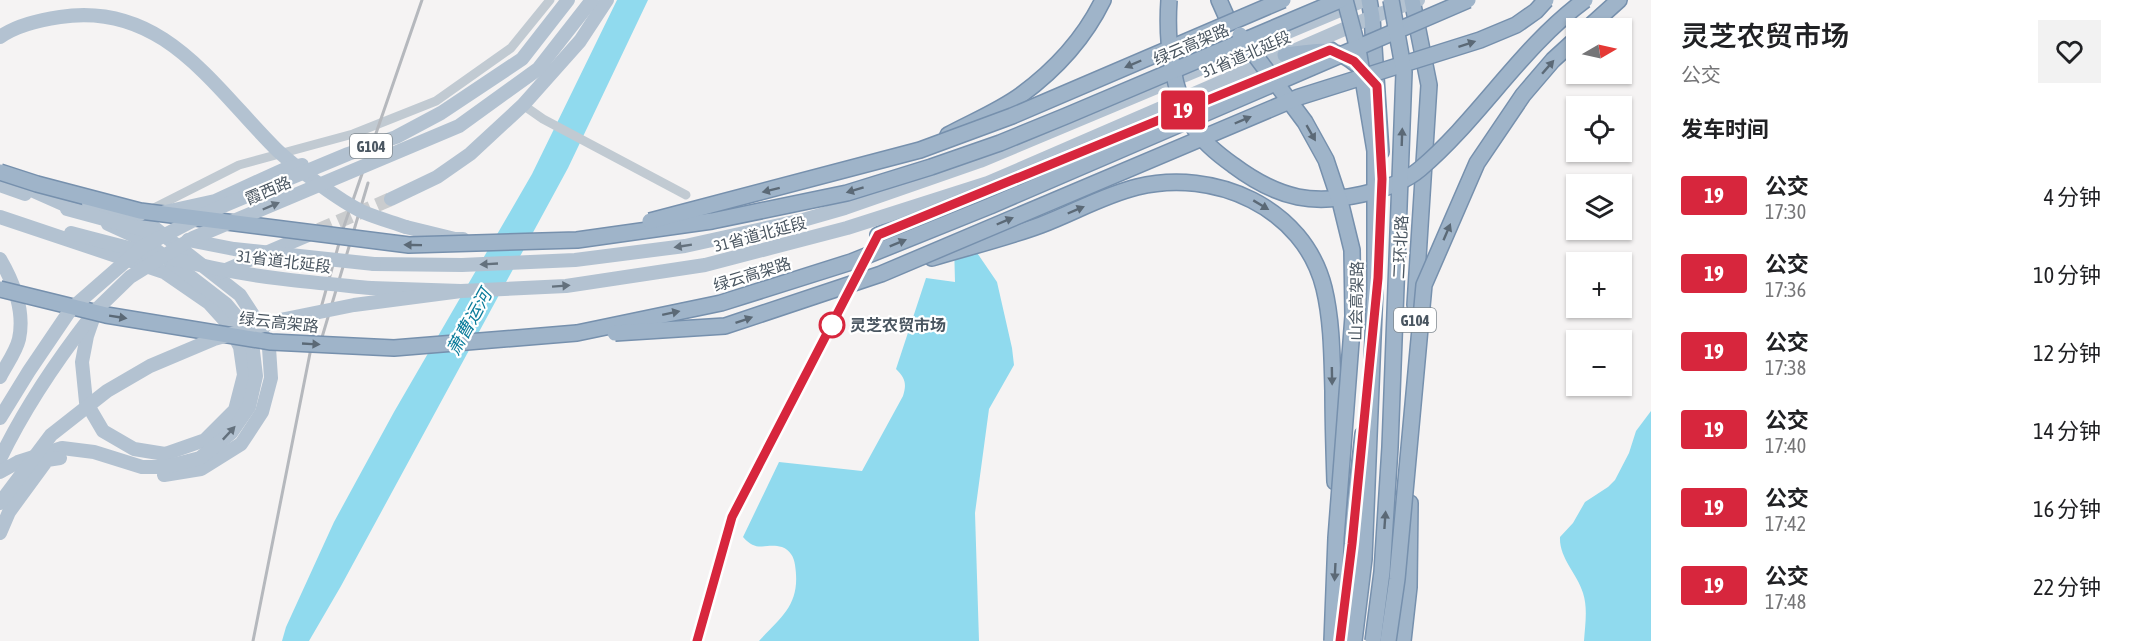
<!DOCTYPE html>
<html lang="zh">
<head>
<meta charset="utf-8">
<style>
	:root { --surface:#fff; --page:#f2f2f2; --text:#202124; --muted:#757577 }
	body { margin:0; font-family:"Asap Condensed","Noto Sans SC",sans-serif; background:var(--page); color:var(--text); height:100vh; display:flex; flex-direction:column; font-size:22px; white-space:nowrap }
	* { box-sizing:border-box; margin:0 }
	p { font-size:20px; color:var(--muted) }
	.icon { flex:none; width:33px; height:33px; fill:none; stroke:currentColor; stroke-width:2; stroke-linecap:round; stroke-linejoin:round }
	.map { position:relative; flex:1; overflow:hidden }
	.sheet { display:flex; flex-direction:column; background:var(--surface); width:480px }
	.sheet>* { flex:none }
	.badge { padding:0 12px; border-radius:4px; font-size:21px; line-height:39px }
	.needle { width:39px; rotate:81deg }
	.controls { position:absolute; left:1566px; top:18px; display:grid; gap:12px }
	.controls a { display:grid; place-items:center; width:66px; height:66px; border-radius:0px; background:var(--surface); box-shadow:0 2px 4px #0004; font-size:30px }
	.map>.badge { position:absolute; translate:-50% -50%; box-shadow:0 0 0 3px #fff }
	h2 { padding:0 30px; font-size:22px; line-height:54px }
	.round { display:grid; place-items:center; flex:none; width:63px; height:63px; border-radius:0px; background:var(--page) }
	.headline { display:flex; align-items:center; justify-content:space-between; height:102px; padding:0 30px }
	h1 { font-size:28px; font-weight:600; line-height:45px }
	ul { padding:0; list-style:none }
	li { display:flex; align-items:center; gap:18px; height:78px; padding:0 30px }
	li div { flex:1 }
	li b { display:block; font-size:22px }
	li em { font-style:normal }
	li .badge { min-width:66px; font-weight:700; text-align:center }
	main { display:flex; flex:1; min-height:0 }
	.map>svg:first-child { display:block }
	.water { fill:#90daee }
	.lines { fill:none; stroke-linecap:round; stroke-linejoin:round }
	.primary-tunnel { stroke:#caccce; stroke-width:14; stroke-dasharray:14 7; stroke-linecap:butt }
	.trunk-casing { stroke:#7690ad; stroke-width:18 }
	.minor { stroke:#c1cad2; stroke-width:9 }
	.primary { stroke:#b3c2d1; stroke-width:14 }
	.trunk { stroke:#9fb4c9; stroke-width:15 }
	.rail { stroke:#b5b8bd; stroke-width:3 }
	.trunk-bridge-casing { stroke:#7690ad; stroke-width:18; stroke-linecap:butt }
	.primary-bridge { stroke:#b3c2d1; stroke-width:14 }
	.trunk-bridge { stroke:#9fb4c9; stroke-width:15 }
	.oneway { fill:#5b6976 }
	.oneway2 { fill:#64717d }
	.line-casing { stroke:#fff; stroke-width:14 }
	.line { stroke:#d7263d; stroke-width:9 }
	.stop-dot { fill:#fff; stroke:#d7263d; stroke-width:3 }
	.labels { text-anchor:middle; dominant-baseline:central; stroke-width:4.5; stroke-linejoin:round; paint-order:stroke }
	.shield { fill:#fff; stroke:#808990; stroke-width:1.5 }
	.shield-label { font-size:15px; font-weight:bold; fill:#4a5661 }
	.street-label { font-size:16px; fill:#4a5661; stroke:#fff }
	.stop-label { font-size:16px; font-weight:bold; fill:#4a5661; stroke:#fff; text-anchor:start }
	.water-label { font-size:18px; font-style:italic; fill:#0c7c9b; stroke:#fff }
</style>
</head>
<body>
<main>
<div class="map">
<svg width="1651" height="641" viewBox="0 0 1651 641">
	<rect width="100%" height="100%" fill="#f5f3f3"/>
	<g class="water">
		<polygon points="617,0 648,0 568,168 341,586 309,641 282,641 286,627 334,522 394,412 532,174"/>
		<path d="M969 241 997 282 1012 348 1014 365 989 409 975 513 979 641H759C783 615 801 604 795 565 794 557 790 550 782 547 765 542 758 554 743 537L779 462 862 471 903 396C907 383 905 378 896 369L926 278 955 282 954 244Z"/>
		<path d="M1651 411V641H1584C1585 626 1588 608 1583 593 1577 573 1559 558 1560 537L1573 523 1585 502 1608 487 1615 480 1629 453 1636 431Z"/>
	</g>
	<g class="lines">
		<polyline class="primary-tunnel" points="319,230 391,199"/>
		<g class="trunk-casing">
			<g id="trunk">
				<polyline points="1219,0 1227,18"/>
				<polyline points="1369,0 1372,17 1381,152"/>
				<polyline points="1412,0 1429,85 1415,305"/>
				<polyline points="1588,28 1619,0"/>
				<path d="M1285 55C1322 51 1338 44 1367 74"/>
				<path d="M948 135C972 122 999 111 1021 95 1055 70 1085 37 1103 0"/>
				<polyline points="878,235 1331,50"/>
				<path d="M932 258C968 247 1006 238 1041 225 1073 213 1104 195 1137 187 1214 168 1304 207 1324 288 1332 321 1332 357 1333 391 1333 422 1334 452 1335 482"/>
				<polyline points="1340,641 1363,434"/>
				<polyline points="1403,641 1409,587 1410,503"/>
			</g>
		</g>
		<g class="minor">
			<polyline points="523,105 543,119 686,195"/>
			<polyline points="148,211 239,165 353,134 436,101 511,48 550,0"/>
			<polyline points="697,641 732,517 878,235"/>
		</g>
		<g class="primary">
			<polyline points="18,184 79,211"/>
			<polyline points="0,185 25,194"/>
			<polyline points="391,199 437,177 470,154 523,105 580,41 607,0"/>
			<polyline points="138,215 240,295 255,318 269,348 271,378 262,412 241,444 201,469 164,475"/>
			<polyline points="0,217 164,272 209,303 228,324 240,347 244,375 235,410 205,440 165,454 134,449 103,431 86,402 82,362 87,336 96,310"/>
			<polyline points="406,227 455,239 463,239"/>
			<path d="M0 259C14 283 25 311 19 339 16 352 6 365 0 377"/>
			<polyline points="374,264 462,265 575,260 685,246 803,220 845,208 980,161 1364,0"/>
			<polyline points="219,273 315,232"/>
			<polyline points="371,288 461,291 566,286 705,265 847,228 988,183 1372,17 1418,0"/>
			<path d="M0 459C24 409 55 363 89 319"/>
			<polyline points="0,472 18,462 62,448 94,452 142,467 165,467 200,458 231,433 249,407 256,376 253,351 242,323 226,304 143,240 108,224"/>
			<polyline points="0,533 9,512 47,460 60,458"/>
		</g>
		<use href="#trunk" class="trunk"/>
		<g class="rail">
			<polyline points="320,344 368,183"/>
			<polyline points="253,641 314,333 343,229 422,0"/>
		</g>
		<g class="trunk-bridge-casing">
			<g id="trunk-bridge">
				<path d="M1169 0C1166 43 1172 90 1194 128 1203 142 1219 155 1233 165 1253 180 1274 192 1298 197 1333 204 1393 192 1420 169 1480 118 1521 47 1585 0"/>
				<polyline points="1345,0 1358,49 1375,151 1375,288 1364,559 1354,641"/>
				<polyline points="1240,35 1305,122 1326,160 1341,205 1352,250 1353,316 1336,538 1332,641"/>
				<polyline points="0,172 37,184 140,211 409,245 577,240 712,221 847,193 931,167 1000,143 1066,116 1340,0"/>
				<polyline points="650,221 920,150 1012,116 1283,0"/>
				<polyline points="0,289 106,315 271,342 394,348 577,333 721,303 851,262 990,206 1468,0"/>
				<polyline points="615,333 725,326 881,274 1299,97 1480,40 1516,25 1536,11 1546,0"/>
				<polyline points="1373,641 1382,572 1390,447 1404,72 1391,0"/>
				<polyline points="1388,641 1397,579 1424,285 1477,163 1523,95 1553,60 1576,39"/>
			</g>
		</g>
		<g class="primary-bridge">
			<path d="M0 37C17 25 39 20 60 17 164 1 214 88 278 151 299 170 338 200 363 212 377 218 392 222 406 227"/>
			<polyline points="89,204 118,214 140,214"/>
			<polyline points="67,209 167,236"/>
			<polyline points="165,212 215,201 285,169 302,165"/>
			<path d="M71 233C120 246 169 259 219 269 269 279 320 283 371 288"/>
			<polyline points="188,240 234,249 374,264"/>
			<polyline points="96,310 130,277 193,238 459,126 538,69 592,0"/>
			<polyline points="0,418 29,371 71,309 142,247 211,211 348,154 396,137 441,113 522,59 568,0"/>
			<polyline points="0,503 51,435 107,391 150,366 214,339 285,319 354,305 461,291"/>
		</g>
		<use href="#trunk-bridge" class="trunk-bridge"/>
	</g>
	<defs><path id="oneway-solid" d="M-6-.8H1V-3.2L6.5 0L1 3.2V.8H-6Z" transform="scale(1.5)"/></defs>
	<g class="oneway">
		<use href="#oneway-solid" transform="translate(1467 44) rotate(-18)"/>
		<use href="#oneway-solid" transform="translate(1133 64) rotate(157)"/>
		<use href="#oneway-solid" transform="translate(1548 67) rotate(-49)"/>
		<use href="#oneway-solid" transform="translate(1243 120) rotate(-23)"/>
		<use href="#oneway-solid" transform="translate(1311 133) rotate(60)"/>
		<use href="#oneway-solid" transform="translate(1402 137) rotate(-88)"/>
		<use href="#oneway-solid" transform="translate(771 190) rotate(166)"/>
		<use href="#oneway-solid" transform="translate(855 190) rotate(163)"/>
		<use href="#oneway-solid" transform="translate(1261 205) rotate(31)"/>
		<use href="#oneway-solid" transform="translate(1076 210) rotate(-23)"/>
		<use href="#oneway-solid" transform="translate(1005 221) rotate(-23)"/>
		<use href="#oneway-solid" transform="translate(1447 232) rotate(-67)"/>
		<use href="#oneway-solid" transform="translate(898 243) rotate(-22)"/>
		<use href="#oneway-solid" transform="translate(413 245) rotate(-179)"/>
		<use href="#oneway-solid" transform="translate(671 313) rotate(-12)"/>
		<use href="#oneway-solid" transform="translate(118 317) rotate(9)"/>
		<use href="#oneway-solid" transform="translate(744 320) rotate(-19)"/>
		<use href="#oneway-solid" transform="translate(311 344) rotate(3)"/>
		<use href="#oneway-solid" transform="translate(1332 376) rotate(89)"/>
		<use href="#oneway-solid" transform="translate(1385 520) rotate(-86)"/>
		<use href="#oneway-solid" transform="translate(1335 572) rotate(93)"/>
	</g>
	<g class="oneway2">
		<use href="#oneway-solid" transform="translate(271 206) rotate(-23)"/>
		<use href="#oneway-solid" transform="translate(683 246) rotate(171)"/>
		<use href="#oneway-solid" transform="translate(489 264) rotate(177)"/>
		<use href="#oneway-solid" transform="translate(561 286) rotate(-4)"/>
		<use href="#oneway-solid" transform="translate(229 433) rotate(-47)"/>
	</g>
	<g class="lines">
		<g class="line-casing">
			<polyline id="line" points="697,641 732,517 878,235 1330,50 1354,61 1377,86 1382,179 1378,278 1352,544 1340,641"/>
		</g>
		<use href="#line" class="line"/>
	</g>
	<circle class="stop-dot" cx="832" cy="325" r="12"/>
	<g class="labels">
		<g class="shield">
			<rect x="350" y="134" width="42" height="24" rx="4.5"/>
			<rect x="1394" y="308" width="42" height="24" rx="4.5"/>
		</g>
		<g class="shield-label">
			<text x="371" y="146">G104</text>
			<text x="1415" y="320">G104</text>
		</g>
		<g class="street-label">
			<text transform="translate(1191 44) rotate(-23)">绿云高架路</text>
			<text transform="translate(1246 54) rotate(-23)">31省道北延段</text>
			<text transform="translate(268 190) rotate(-23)">霞西路</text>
			<text transform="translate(760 234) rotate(-15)">31省道北延段</text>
			<text transform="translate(1400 247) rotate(-87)">二环北路</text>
			<text transform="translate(284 261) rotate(7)">31省道北延段</text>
			<text transform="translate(752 274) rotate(-17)">绿云高架路</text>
			<text transform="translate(1356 301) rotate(-89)">山会高架路</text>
			<text transform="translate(279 322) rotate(6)">绿云高架路</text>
		</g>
		<g class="stop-label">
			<text x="850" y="325">灵芝农贸市场</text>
		</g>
		<g class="water-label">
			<text transform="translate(469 322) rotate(-61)">萧曹运河</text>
		</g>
	</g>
</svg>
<div class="controls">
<a><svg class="needle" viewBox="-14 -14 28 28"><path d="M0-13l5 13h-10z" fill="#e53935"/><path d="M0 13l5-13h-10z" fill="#757577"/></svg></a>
<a><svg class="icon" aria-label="locate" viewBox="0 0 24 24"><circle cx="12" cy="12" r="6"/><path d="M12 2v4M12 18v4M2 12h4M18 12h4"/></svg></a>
<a><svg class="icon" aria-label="layers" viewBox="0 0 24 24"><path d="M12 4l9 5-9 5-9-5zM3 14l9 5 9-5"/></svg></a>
<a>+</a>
<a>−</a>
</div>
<b class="badge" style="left:1183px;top:110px;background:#d7263d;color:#fff">19</b>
</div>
<section class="sheet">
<div class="headline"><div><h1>灵芝农贸市场</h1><p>公交</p></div><a class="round"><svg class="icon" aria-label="heart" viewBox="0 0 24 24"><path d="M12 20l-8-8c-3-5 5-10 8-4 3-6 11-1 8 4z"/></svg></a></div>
<h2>发车时间</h2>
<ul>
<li><span class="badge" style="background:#d7263d;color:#fff">19</span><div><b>公交</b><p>17:30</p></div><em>4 分钟</em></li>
<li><span class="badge" style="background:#d7263d;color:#fff">19</span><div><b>公交</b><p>17:36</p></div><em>10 分钟</em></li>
<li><span class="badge" style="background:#d7263d;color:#fff">19</span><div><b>公交</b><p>17:38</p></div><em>12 分钟</em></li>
<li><span class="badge" style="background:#d7263d;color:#fff">19</span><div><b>公交</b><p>17:40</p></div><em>14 分钟</em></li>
<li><span class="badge" style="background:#d7263d;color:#fff">19</span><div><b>公交</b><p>17:42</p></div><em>16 分钟</em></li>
<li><span class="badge" style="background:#d7263d;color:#fff">19</span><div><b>公交</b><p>17:48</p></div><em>22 分钟</em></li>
</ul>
</section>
</main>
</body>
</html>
